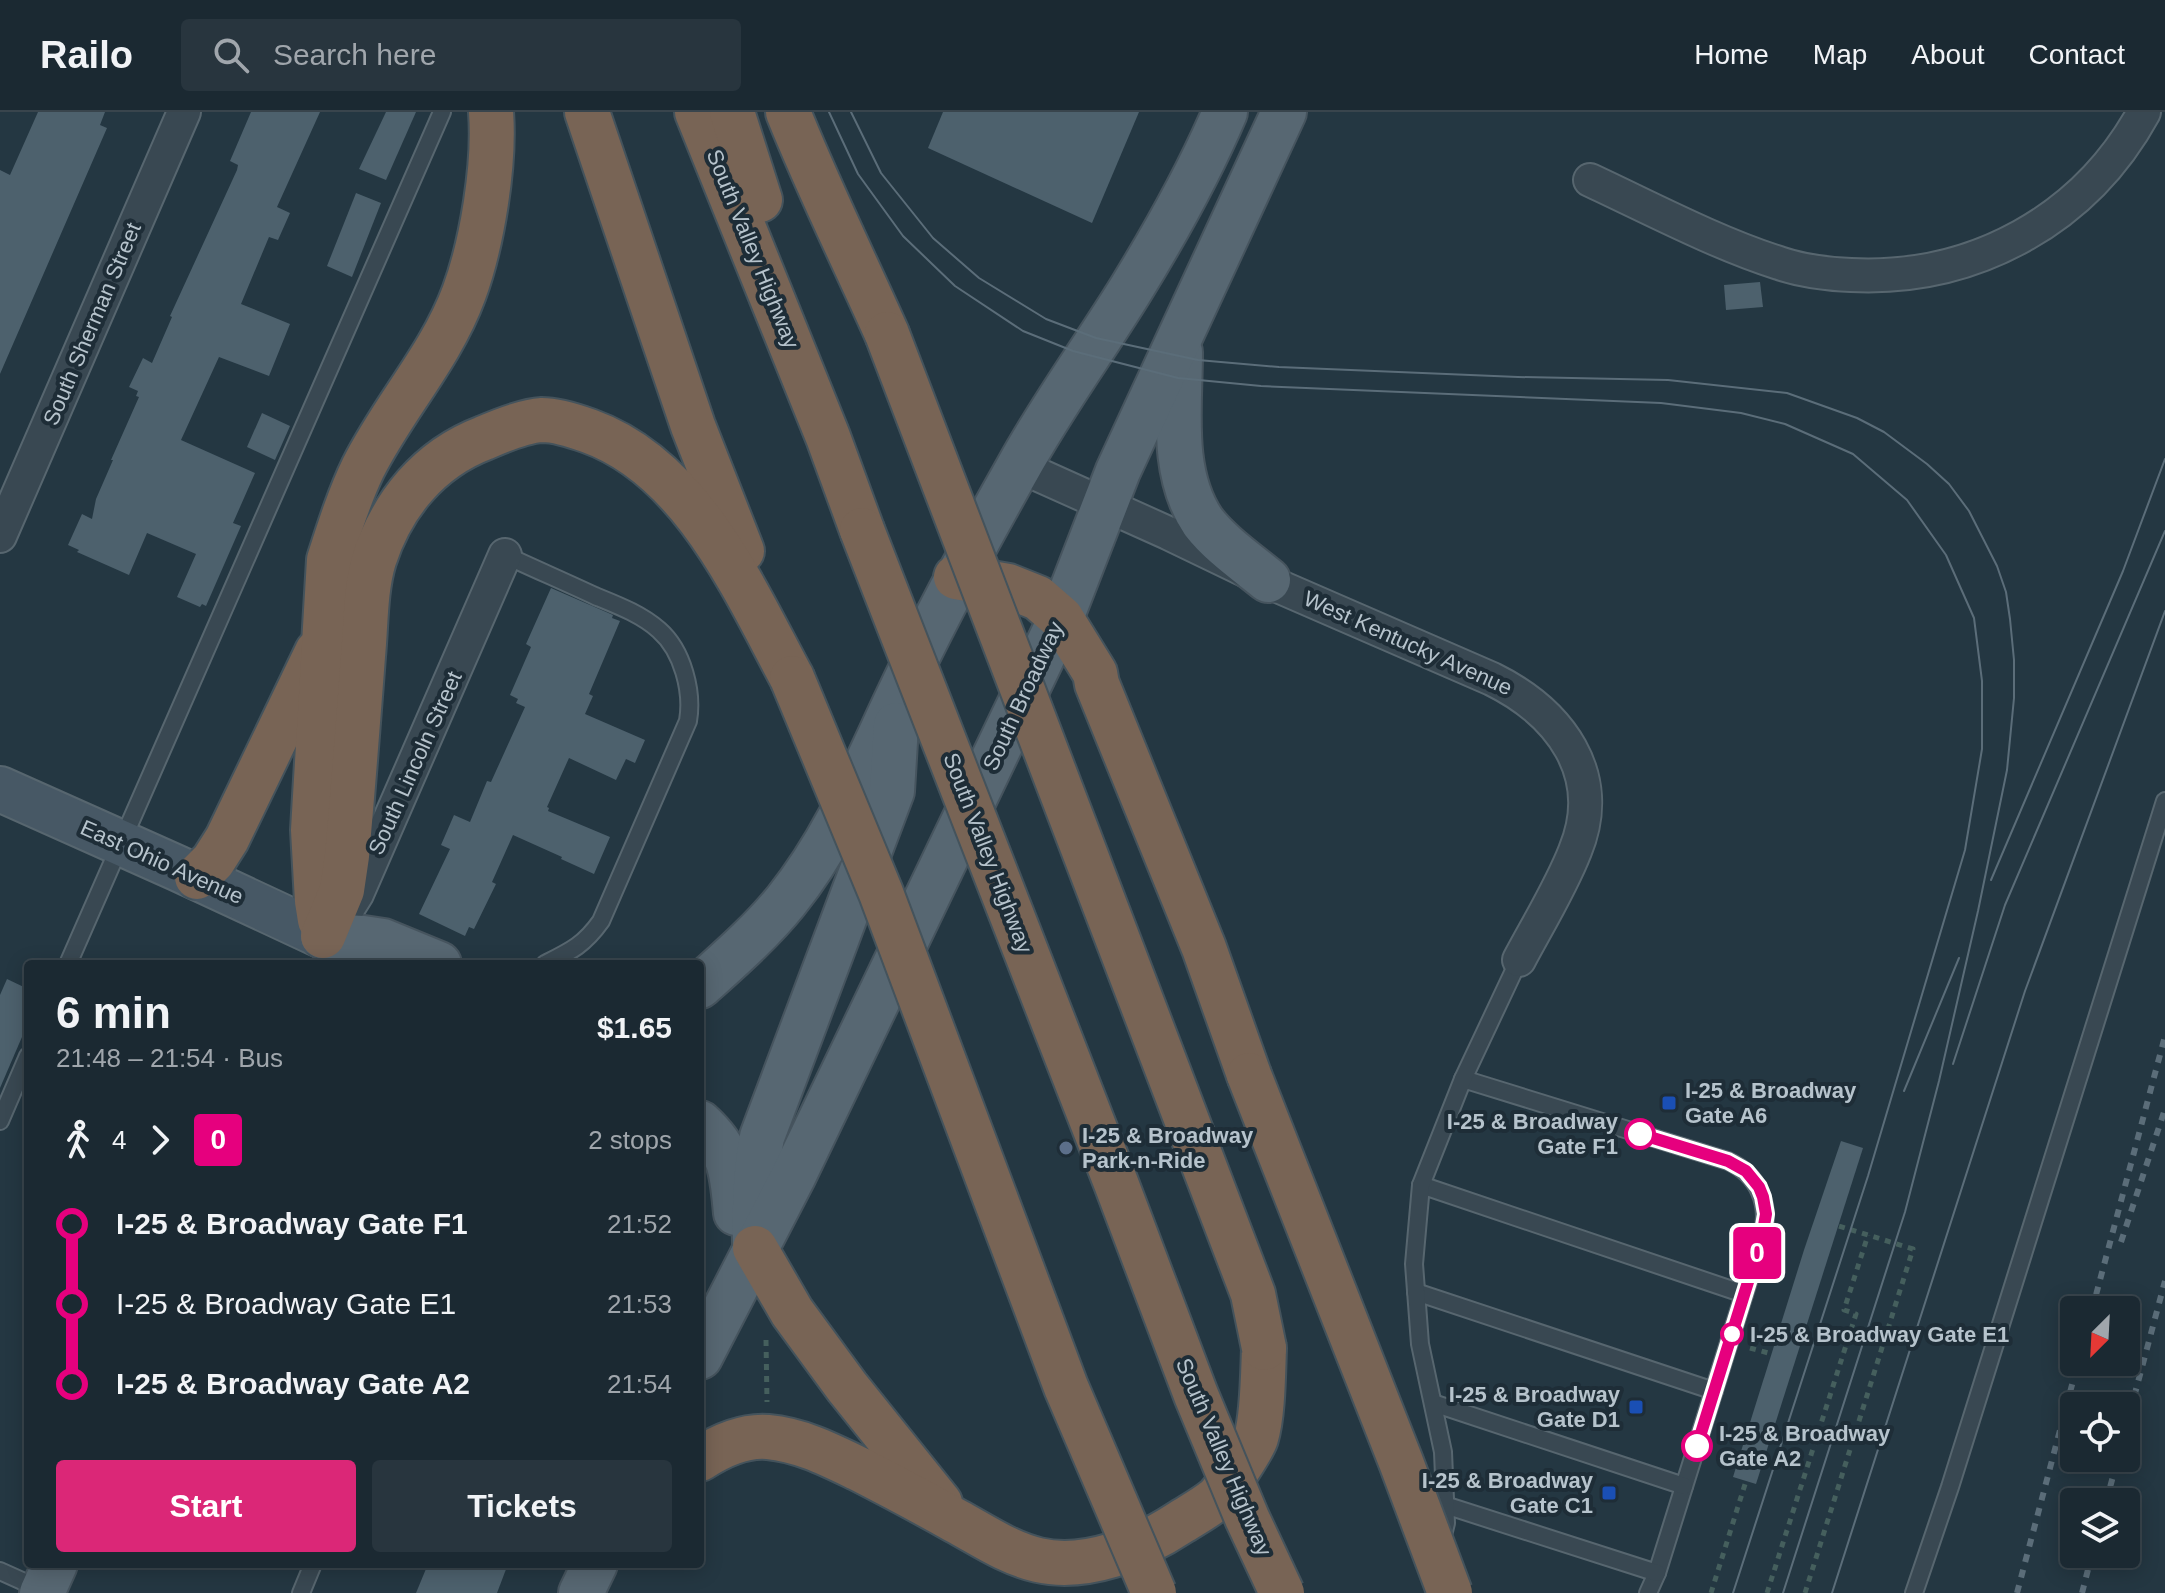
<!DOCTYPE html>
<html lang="en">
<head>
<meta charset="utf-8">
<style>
	:root { --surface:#1b2932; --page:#28353e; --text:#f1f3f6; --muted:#a0a6ac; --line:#39454d; --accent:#db2777 }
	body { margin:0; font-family:Helvetica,sans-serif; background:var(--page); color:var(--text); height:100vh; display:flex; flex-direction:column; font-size:30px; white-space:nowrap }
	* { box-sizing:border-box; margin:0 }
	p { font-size:26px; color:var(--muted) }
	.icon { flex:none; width:44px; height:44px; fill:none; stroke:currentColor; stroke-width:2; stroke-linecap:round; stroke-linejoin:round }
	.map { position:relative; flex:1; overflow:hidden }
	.details { position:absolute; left:24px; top:848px; width:680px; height:608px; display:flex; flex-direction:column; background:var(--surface); border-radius:8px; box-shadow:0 4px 20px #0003,0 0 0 2px var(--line) }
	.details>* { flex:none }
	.badge { padding:0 16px; border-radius:6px; font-size:28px; line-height:52px }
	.needle { width:52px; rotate:204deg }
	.fabs { position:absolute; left:2060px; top:1184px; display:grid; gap:16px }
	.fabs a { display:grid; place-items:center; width:80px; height:80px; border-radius:8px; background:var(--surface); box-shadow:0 4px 20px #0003,0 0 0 2px var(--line); font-size:40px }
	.map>.badge { position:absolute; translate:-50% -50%; box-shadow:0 0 0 4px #fff }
	.legs { display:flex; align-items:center; gap:12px; height:88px; padding:0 32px; font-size:26px }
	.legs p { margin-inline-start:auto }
	.overview { display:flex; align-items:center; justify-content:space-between; height:136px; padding:0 32px }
	h1 { font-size:44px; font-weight:700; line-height:60px }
	.cta { display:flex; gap:16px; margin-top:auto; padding:16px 32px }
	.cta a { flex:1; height:92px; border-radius:8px; background:var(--accent); color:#fff; font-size:32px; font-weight:700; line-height:92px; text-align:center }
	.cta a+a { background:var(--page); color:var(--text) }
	ul { padding:0 32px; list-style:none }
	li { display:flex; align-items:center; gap:28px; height:80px; font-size:30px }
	li i { display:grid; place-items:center; width:12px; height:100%; margin:0 10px; background:currentColor }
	li i::after { content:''; width:20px; height:20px; margin:-10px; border:6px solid; border-radius:50%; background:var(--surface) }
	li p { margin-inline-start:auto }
	li:first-child i { background:linear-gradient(#0000 50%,currentColor 0) }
	li:last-child i { background:linear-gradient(currentColor 50%,#0000 0) }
	header { display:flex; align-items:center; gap:48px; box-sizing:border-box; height:112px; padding:0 40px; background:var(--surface); border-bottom:2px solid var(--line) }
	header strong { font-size:38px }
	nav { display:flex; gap:44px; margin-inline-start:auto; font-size:28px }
	.search { width:560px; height:72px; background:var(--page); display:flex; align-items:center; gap:20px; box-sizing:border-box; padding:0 28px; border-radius:8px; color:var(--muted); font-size:30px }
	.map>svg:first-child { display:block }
	.building { fill:#4d616d }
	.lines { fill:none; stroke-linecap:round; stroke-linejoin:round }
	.lane-casing { stroke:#57666f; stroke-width:20 }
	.street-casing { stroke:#57666f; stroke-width:36 }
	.secondary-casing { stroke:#57666f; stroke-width:48 }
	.primary-casing { stroke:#46545e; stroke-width:48 }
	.highway-casing { stroke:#44535c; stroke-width:48 }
	.path { stroke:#455f5d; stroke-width:5; stroke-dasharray:6 6; stroke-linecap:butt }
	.lane { stroke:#394852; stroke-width:16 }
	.street { stroke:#394852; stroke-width:32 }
	.secondary { stroke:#475865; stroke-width:44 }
	.primary { stroke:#576772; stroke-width:44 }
	.highway { stroke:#786455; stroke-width:44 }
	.tram { stroke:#5b6d79; stroke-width:2 }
	.rail { stroke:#5b6d79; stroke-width:6; stroke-dasharray:8 8; stroke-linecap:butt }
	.highway-bridge-casing { stroke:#44535c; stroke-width:48; stroke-linecap:butt }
	.highway-bridge { stroke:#786455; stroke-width:44 }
	.line-1-casing { stroke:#fff; stroke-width:18 }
	.line-1 { stroke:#e6007e; stroke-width:12 }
	.transit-dot { fill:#1a4fb4; stroke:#1e2d37; stroke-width:3 }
	.stop-1-dot { fill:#fff; stroke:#e6007e; stroke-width:4 }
	.service-dot { fill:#5c6f8a; stroke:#1e2d37; stroke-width:3 }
	.labels { text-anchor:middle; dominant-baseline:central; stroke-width:8; stroke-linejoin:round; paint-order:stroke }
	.street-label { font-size:22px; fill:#b6c3cc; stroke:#1e2d37 }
	.poi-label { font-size:22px; font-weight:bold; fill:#b6c3cc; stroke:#1e2d37; text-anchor:start }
	.stop-label { font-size:22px; font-weight:bold; fill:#b6c3cc; stroke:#1e2d37; text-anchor:start }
</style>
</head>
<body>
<header>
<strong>Railo</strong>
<div class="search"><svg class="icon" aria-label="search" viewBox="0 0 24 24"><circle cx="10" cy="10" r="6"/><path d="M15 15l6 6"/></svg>Search here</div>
<nav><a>Home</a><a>Map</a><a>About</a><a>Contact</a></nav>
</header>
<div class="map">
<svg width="2165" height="1481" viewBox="0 0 2165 1481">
	<rect width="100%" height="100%" fill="#243742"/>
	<g class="building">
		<polygon points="38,0 105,0 100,13 107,16 0,262 0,58 10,63"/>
		<polygon points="251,0 320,0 277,95 290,101 278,128 269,125 241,192 290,212 269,264 219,245 181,328 255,361 233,411 241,414 206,494 202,492 200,495 177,485 196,442 147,421 129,463 77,440 79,438 68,433 82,402 92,407 96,387 113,348 111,348 139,285 136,284 138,279 129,275 143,246 152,251 172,205 170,204 237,58 238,53 230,49"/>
		<polygon points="386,0 416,0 386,68 359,57"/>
		<polygon points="943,0 1139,0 1092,111 928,36"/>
		<polygon points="356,81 381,91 352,165 327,154"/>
		<polygon points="1760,170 1763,195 1726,198 1724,173"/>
		<polygon points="262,301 290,314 275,348 247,335"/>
		<polygon points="551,476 613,503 612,506 620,509 589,582 593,584 585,602 645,628 635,651 626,647 616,668 569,646 547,695 549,696 548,699 610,725 594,762 561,747 562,745 513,723 492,770 496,772 474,817 469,815 465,824 419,802 450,737 441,733 454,703 470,710 487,669 491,670 525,595 516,591 518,587 510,583 531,535 526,532"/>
		<polygon points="7,867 28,877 28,911 0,976 0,883"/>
		<polygon points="1841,1029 1863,1036 1756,1372 1733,1365 1804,1138"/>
		<polygon points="428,1452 508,1452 497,1481 416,1481"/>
	</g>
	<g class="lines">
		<g class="lane-casing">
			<g id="lane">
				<path d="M505 443C535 457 565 470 595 484 617 493 641 502 659 518 683 539 693 580 688 609L601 809C584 833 571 839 545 852"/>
				<polyline points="68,852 442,0"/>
				<path d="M1463 967 1728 1049C1759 1063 1771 1093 1762 1125L1657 1461 1648 1481"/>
				<polyline points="0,1009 28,944"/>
				<polyline points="1421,1073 1744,1182"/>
				<polyline points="1416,1180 1714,1279"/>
				<polyline points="1433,1291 1684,1374"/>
				<polyline points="1445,1393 1657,1461"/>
				<polyline points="1442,1427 1446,1411 1443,1340 1420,1232 1414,1152 1421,1073 1463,967 1519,848"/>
				<polyline points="0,1459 40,1477"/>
				<polyline points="301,1481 313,1452"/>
				<polyline points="1914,1481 1950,1375 2165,689"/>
			</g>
		</g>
		<g class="street-casing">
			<g id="street">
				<path d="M1590 68C1650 96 1716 131 1779 151 1802 159 1828 162 1851 163 1974 169 2085 108 2144 0"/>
				<path d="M1019 354 1168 421 1278 474 1492 567C1559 600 1607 662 1575 739 1561 775 1537 814 1519 848"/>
				<polyline points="0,424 184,0"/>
				<polyline points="347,798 357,782 505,443"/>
			</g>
		</g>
		<g class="secondary-casing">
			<polyline id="secondary" points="0,677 177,756 323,824"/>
		</g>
		<g class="primary-casing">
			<g id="primary">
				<path d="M1180 240C1180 295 1170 361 1203 410 1220 432 1246 450 1268 468"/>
				<polyline points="323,824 363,826 383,829 439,852"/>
				<path d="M700 874C730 847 761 820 786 789 835 728 864 657 897 587 934 508 975 432 1018 356 1052 294 1094 237 1131 177 1166 120 1199 61 1225 0"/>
				<path d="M700 1011C732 1040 732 1060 736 1101"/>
				<path d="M755 1132C754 1095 755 1061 762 1025L892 679 896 613"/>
				<polyline points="700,1245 793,1065 1061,506 1118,359 1284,0"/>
				<polyline points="42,1481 55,1452"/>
				<polyline points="581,1481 595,1452"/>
			</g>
		</g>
		<g class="highway-casing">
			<g id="highway">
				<polyline points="587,0 693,314 742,439"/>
				<polyline points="697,0 828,325 862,418"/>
				<polyline points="732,0 760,88"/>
				<path d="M788 0C818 75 854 148 887 222"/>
				<polyline points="956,465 1008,474 1038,486 1061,506 1095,561 1097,572 1204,836 1249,963"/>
				<polyline points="197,765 213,749 227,727 317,540"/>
				<path d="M320 808 317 789 313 718 329 448C339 417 349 385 363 356 393 296 441 244 464 181 482 132 495 53 491 0"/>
				<path d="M323 824 342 778 347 744C353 677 358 611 363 544 366 513 365 478 374 448 392 392 429 347 484 326 500 319 524 309 542 308 557 308 575 314 589 319 692 356 744 477 792 566"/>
				<polyline points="755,1136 792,1200 847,1275 940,1391"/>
				<path d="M700 1347C720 1334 744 1323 768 1325 801 1328 830 1343 859 1357 892 1374 924 1391 956 1409 982 1423 1008 1441 1038 1448 1086 1459 1140 1437 1181 1410 1192 1403 1205 1396 1216 1387 1223 1381 1253 1336 1256 1326 1263 1303 1263 1261 1264 1236"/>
			</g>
		</g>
		<g class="path">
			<polyline points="766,1228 767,1290"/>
			<polyline points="1750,1236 1772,1242"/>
			<polyline points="1711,1481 1746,1369"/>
			<polyline points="1767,1481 1856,1202 1844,1198 1868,1123"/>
			<polyline points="1805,1481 1913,1137 1839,1114"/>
		</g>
		<use href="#lane" class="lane"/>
		<use href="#street" class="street"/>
		<use href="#secondary" class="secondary"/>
		<use href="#primary" class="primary"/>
		<use href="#highway" class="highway"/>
		<g class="tram">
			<polyline points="829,0 858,62 903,124 955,174 1023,219 1073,239 1178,266 1261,274 1661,291 1741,301 1785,312 1853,342 1907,388 1946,443 1974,506 1982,569 1982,637 1965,738 1868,1064 1733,1481"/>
			<polyline points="851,0 881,61 933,126 979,166 1046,207 1096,226 1198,248 1279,255 1518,265 1668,268 1787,281 1857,306 1884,320 1927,352 1949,372 1969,399 1997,454 2006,480 2010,507 2014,548 2014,586 2007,658 1978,799 1939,969 1905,1100 1783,1481"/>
			<polyline points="1991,768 2123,459 2165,347"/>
			<polyline points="1953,952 2005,793 2165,419"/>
			<polyline points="1904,979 1959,846"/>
			<polyline points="1832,1481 2025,879 2165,499"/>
		</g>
		<g class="rail">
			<polyline points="2121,1130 2165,997"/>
			<polyline points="2092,1198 2165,924"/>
			<polyline points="2126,1315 2165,1169"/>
			<polyline points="2106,1390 2118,1346"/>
			<polyline points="2017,1481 2078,1250"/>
			<polyline points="2082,1481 2092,1442"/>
		</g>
		<g class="highway-bridge-casing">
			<g id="highway-bridge">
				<polyline points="887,222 1253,1182 1264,1236"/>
				<polyline points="862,418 1116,1071 1196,1283 1247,1406 1282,1481"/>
				<polyline points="792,566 881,781 1066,1275 1154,1481"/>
				<polyline points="1249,963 1401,1350 1450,1481"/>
			</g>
		</g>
		<use href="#highway-bridge" class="highway-bridge"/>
	</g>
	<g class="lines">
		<g class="line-1-casing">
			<polyline id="line-1" points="1640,1022 1728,1049 1746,1059 1759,1075 1763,1085 1766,1102 1762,1125 1697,1334"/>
		</g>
		<use href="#line-1" class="line-1"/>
	</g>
	<g class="transit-dot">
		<rect x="1661" y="983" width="16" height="16" rx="4"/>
		<rect x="1628" y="1287" width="16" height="16" rx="4"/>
		<rect x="1601" y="1373" width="16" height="16" rx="4"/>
	</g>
	<g class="stop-1-dot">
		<circle cx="1640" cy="1022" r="14"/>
		<circle cx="1732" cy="1222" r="10"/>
		<circle cx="1697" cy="1334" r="14"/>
	</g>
	<circle class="service-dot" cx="1066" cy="1036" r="8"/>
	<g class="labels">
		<g class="street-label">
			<text transform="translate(753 137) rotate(68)">South Valley Highway</text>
			<text transform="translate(92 212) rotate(-67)">South Sherman Street</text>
			<text transform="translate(1408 531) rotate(24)">West Kentucky Avenue</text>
			<text transform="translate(1023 584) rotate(-65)">South Broadway</text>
			<text transform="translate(415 651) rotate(-66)">South Lincoln Street</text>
			<text transform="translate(988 741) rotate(69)">South Valley Highway</text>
			<text transform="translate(162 750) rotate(24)">East Ohio Avenue</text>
			<text transform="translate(1224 1345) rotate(67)">South Valley Highway</text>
		</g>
		<g class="poi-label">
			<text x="1685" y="978">I-25 &amp; Broadway<tspan x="1685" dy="25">Gate A6</tspan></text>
			<text x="1082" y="1023">I-25 &amp; Broadway<tspan x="1082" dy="25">Park-n-Ride</tspan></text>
			<text x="1620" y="1282" text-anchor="end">I-25 &amp; Broadway<tspan x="1620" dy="25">Gate D1</tspan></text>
			<text x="1593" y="1368" text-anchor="end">I-25 &amp; Broadway<tspan x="1593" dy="25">Gate C1</tspan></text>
		</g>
		<g class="stop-label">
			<text x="1618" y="1009" text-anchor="end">I-25 &amp; Broadway<tspan x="1618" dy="25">Gate F1</tspan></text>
			<text x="1750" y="1222">I-25 &amp; Broadway Gate E1</text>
			<text x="1719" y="1321">I-25 &amp; Broadway<tspan x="1719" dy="25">Gate A2</tspan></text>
		</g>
	</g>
</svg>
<div class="fabs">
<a><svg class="needle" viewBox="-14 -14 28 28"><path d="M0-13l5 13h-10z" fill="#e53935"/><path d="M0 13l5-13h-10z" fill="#a0a6ac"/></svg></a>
<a><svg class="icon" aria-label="locate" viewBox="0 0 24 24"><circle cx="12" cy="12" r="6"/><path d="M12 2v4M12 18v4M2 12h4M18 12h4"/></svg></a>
<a><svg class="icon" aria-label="layers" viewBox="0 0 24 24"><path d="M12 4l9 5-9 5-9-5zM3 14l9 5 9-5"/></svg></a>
</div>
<b class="badge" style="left:1757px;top:1141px;background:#e6007e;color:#fff">0</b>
<section class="details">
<div class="overview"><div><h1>6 min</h1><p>21:48 – 21:54 · Bus</p></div><b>$1.65</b></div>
<div class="legs"><svg class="icon" aria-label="walk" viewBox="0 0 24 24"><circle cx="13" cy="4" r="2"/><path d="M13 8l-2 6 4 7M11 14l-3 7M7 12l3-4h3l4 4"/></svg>4<svg class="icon" aria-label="forward" viewBox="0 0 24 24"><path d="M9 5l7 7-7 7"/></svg><b class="badge" style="background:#e6007e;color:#fff">0</b><p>2 stops</p></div>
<ul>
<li><i style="color:#e6007e"></i><b>I-25 &amp; Broadway Gate F1</b><p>21:52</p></li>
<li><i style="color:#e6007e"></i><span>I-25 &amp; Broadway Gate E1</span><p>21:53</p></li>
<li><i style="color:#e6007e"></i><b>I-25 &amp; Broadway Gate A2</b><p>21:54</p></li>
</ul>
<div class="cta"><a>Start</a><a>Tickets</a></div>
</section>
</div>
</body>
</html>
